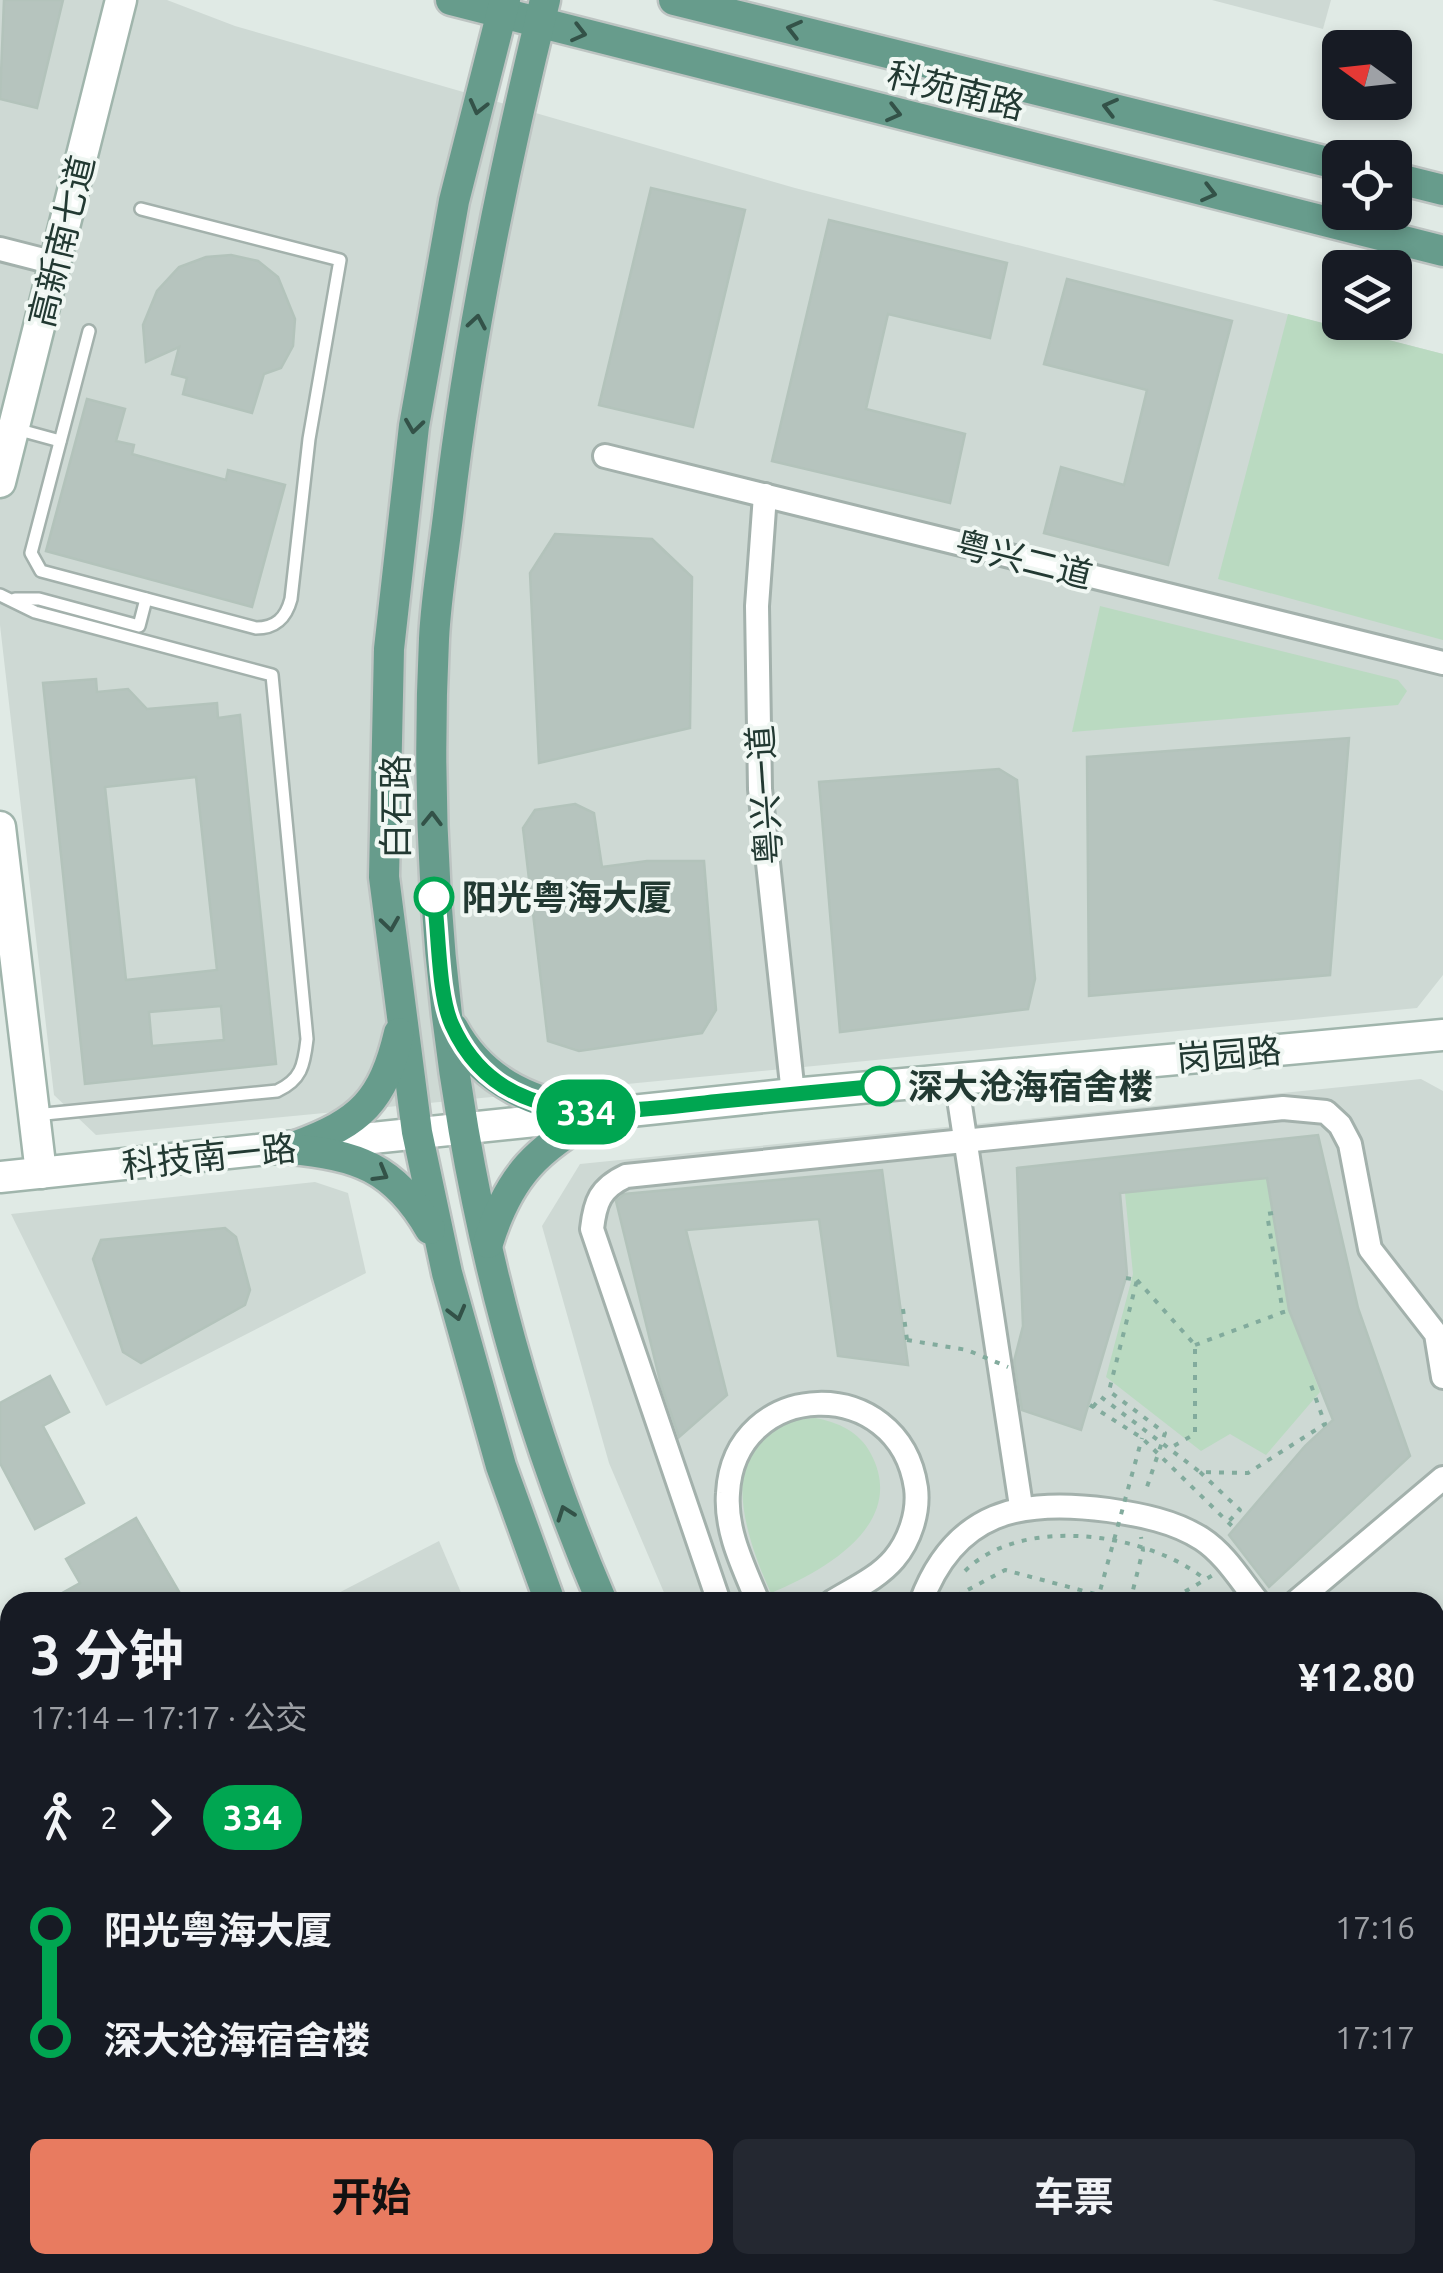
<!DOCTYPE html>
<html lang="zh">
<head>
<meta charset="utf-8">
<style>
	:root { --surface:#171b24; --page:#242831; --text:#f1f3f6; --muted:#9ea1a6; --accent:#e87b60 }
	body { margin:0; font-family:Ubuntu,"Noto Sans SC",sans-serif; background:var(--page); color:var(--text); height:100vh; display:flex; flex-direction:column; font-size:38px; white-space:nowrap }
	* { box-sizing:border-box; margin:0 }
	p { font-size:32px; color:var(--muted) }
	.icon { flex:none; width:55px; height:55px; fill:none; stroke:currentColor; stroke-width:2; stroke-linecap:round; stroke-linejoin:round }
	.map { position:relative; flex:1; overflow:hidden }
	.details { position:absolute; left:0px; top:1592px; width:1445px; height:682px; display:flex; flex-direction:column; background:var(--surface); border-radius:30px 30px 0 0; box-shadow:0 5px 15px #0003 }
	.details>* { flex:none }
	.badge { padding:0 20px; border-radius:32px; font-size:35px; line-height:65px }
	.needle { width:65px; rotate:285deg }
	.tools { position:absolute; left:1322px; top:30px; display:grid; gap:20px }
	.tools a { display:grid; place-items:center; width:90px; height:90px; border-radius:15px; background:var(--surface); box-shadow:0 5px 15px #0003; font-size:50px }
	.map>.badge { position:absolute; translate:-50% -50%; box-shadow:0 0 0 5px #fff }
	.legs { display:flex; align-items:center; gap:15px; height:110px; padding:0 30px; font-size:32px }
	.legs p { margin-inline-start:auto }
	.overview { display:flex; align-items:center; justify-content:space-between; height:170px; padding:0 30px }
	h1 { font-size:55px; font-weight:700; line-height:75px }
	.cta { display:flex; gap:20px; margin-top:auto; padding:20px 30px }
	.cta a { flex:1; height:115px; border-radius:15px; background:var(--accent); color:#111; font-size:40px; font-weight:700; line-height:115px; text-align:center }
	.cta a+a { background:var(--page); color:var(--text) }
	ul { padding:0 30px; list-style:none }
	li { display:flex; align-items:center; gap:35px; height:110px; font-size:38px }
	li i { display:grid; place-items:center; width:15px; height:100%; margin:0 12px; background:currentColor }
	li i::after { content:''; width:25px; height:25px; margin:-12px; border:8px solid; border-radius:50%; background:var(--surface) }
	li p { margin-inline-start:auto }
	li:first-child i { background:linear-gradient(#0000 50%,currentColor 0) }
	li:last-child i { background:linear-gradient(currentColor 50%,#0000 0) }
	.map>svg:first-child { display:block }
	.built { fill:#ced9d4 }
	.green { fill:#badac1 }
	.building { fill:#b6c4be; stroke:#b3c3bb; stroke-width:2.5; fill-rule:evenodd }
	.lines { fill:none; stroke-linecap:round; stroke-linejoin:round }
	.lane-casing { stroke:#a3b1ac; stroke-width:16 }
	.street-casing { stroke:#a3b1ac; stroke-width:28 }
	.secondary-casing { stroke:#a0b5ac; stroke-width:35 }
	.primary-casing { stroke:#bdc4c2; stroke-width:35 }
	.path { stroke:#82ab9d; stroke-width:4; stroke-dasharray:5 8; stroke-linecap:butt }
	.lane { stroke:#fff; stroke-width:11 }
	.street { stroke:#fff; stroke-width:22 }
	.secondary { stroke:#fff; stroke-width:30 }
	.primary { stroke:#679c8c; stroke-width:30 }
	.path-bridge { stroke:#82ab9d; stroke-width:4; stroke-dasharray:5 8; stroke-linecap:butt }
	.oneway { stroke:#335248 }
	.line-1-casing { stroke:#fff; stroke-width:22 }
	.line-1 { stroke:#00a651; stroke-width:15 }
	.stop-1-dot { fill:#fff; stroke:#00a651; stroke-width:5 }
	.labels { text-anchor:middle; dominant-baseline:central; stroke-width:8; stroke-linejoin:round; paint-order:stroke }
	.street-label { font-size:35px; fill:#223932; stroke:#f0f7f3 }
	.stop-label { font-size:35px; font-weight:bold; fill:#223932; stroke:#f0f7f3; text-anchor:start }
</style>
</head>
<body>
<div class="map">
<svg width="1443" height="2273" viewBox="0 0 1443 2273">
	<rect width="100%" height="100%" fill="#e0eae5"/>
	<g class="built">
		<polygon points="0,0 167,0 235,26 795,188 1443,354 1443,975 1417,1008 96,1135 54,1095 0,625"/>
		<polygon points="1212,0 1331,0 1323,29"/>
		<polygon points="1421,1079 1443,1091 1443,2273 1019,2273 1014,2265 1435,2265 1435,1602 668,1602 609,1463 542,1226 580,1164"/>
		<polygon points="315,1182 348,1193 366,1273 106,1406 11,1214"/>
		<polygon points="439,1541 465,1602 321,1602"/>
		<polygon points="10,1766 10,2265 783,2265 787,2273 0,2273 0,1771"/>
	</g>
	<g class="green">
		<polygon points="1288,314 1443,354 1443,640 1218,579"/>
		<polygon points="1100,606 1398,680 1407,691 1398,705 1072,732"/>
		<polygon points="1267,1178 1289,1310 1320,1392 1266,1455 1230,1434 1201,1451 1106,1377 1133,1274 1125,1193"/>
		<path d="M815 1418C838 1422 860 1432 871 1454 908 1524 824 1571 771 1593 742 1531 709 1424 815 1418Z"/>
		<polygon points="313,2265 737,2265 737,2266 729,2273 319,2273"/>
	</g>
	<g class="building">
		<polygon points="4,0 63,0 37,108 0,99"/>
		<polygon points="651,188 745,210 693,427 599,405"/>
		<polygon points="829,220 1007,263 990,338 888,314 866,409 965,434 950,503 772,461"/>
		<polygon points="231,255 258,261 278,277 295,319 293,346 281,368 264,374 252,413 183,394 187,378 172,374 179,347 146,362 143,325 157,291 179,267 206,257"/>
		<polygon points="1067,279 1232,321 1168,565 1044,533 1061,467 1124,485 1147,390 1044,364"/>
		<polygon points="87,399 125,409 116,441 134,445 132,454 226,480 228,470 285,485 252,607 46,551"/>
		<polygon points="555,534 652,539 692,577 690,728 539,763 530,573"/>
		<path d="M96 679 97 692 128 689 147 709 217 703 218 718 240 715 276 1064 85 1084 43 683ZM196 777 217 970 126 980 105 787ZM221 1006 224 1040 152 1046 149 1012Z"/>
		<polygon points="1349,738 1330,975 1089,996 1087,757"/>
		<polygon points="999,769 1017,780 1035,979 1028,1009 840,1032 819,782"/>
		<polygon points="575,804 594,813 602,867 647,861 704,861 716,1010 702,1033 579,1051 548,1041 523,828 535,810"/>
		<polygon points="1318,1135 1358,1308 1410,1456 1269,1587 1229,1535 1305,1446 1333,1420 1289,1310 1267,1178 1120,1193 1127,1274 1081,1430 1022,1410 1014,1361 1023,1326 1017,1168"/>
		<polygon points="882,1170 908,1365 838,1356 819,1219 686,1230 727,1395 679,1437 661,1385 616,1201 624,1194"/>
		<polygon points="225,1228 236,1237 250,1290 245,1305 141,1363 123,1352 93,1259 101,1240"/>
		<polygon points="50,1376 69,1412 43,1426 84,1503 35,1529 0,1463 0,1403"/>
		<polygon points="136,1518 185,1602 46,1602 80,1583 66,1559"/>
	</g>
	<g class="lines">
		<g class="lane-casing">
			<g id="lane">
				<path d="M89 331 31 553 41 571 256 628C276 628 286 618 291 599L309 439 340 260 141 209"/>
				<polyline points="16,429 60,441"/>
				<path d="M0 595 35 612 272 675 307 1039C304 1066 301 1080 277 1091L35 1115"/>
				<polyline points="15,599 39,599 139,626 146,599"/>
				<polyline points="774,2265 779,2273"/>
			</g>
		</g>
		<g class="street-casing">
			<g id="street">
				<polyline points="0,249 55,263"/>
				<polyline points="605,456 1443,663"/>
				<polyline points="765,495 757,606 760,789 793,1094"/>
				<polyline points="956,1079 1021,1506"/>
				<path d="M719 1602 592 1229C595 1202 600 1188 626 1176L1283 1108 1326 1112 1340 1125 1350 1144 1370 1249 1436 1334 1443 1377"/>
				<path d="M758 1602C744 1568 725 1531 728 1493 734 1378 899 1372 916 1488 919 1512 910 1540 894 1559 878 1578 853 1589 832 1602"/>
				<path d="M921 1602C955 1511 1021 1498 1108 1510 1141 1515 1174 1521 1202 1539 1225 1554 1241 1581 1258 1602"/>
				<polyline points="1296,1602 1443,1478"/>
				<polyline points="0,1815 10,1812"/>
				<polyline points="1435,1896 1443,1901"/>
				<polyline points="0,2011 10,2021"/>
				<polyline points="230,2265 236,2273"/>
				<polyline points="1086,2265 1092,2273"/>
			</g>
		</g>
		<g class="secondary-casing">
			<g id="secondary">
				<polyline points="0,482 121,0"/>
				<polyline points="0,827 41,1173"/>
				<polyline points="0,1177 793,1094 1443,1035"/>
			</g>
		</g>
		<g class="primary-casing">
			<g id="primary">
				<polyline points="451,0 1443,251"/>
				<polyline points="505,0 454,201 414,426 389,649 384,877 417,1132 447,1273 501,1466 550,1602"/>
				<path d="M545 0C504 167 469 337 449 508 444 552 436 596 434 639 418 966 473 1301 602 1602"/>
				<polyline points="674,0 1340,165"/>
				<polyline points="1395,178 1443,190"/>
				<path d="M453 1028C484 1085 537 1105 598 1114"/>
				<path d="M296 1146C361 1122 383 1101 399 1033"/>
				<path d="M289 1149C356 1154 395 1168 430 1229"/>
				<path d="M488 1243C509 1175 538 1148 598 1114"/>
				<polyline points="871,2265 875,2273"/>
				<polyline points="925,2265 929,2273"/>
			</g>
		</g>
		<g class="path">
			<polyline points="1273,1213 1267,1214 1283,1313"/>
			<polyline points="1126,1278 1137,1280 1109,1391 1165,1433 1145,1493"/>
			<polyline points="1137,1280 1195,1345 1195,1434 1170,1448"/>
			<polyline points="903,1309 907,1340"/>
			<polyline points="1195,1345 1289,1310"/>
			<polyline points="1093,1407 1101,1397 1200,1472 1248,1473 1325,1424 1311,1385 1316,1383"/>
			<polyline points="1200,1472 1240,1510 1229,1521"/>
			<path d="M965 1571C1022 1514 1149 1533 1206 1580"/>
			<polyline points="945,1602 1005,1570 1099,1595"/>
			<polyline points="1130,1602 1143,1550 1141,1537"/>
			<polyline points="1179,1602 1181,1594 1213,1575"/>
			<polyline points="1435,2050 1443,2049"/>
			<polyline points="1435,2241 1443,2240"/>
			<polyline points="1129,2265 1135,2273"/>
			<polyline points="1349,2265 1354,2273"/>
			<polyline points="1401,2273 1401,2265"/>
		</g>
		<use href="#lane" class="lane"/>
		<use href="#street" class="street"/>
		<use href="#secondary" class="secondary"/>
		<use href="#primary" class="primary"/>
		<g class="path-bridge">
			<polyline points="907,1340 967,1350 1008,1367"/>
			<polyline points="1090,1405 1142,1438 1234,1528"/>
			<polyline points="1097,1602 1142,1438"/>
		</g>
	</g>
	<defs><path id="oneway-chevron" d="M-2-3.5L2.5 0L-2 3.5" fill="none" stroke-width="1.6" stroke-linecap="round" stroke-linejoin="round" transform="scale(2.5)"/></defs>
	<g class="oneway">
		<use href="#oneway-chevron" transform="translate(794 29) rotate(-166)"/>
		<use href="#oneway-chevron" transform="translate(579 33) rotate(14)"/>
		<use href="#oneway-chevron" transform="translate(478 107) rotate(104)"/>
		<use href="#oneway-chevron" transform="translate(1110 107) rotate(-166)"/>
		<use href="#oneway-chevron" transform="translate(894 113) rotate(14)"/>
		<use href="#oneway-chevron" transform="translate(1209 193) rotate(14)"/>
		<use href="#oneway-chevron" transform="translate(477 322) rotate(-80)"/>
		<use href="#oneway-chevron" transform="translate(414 426) rotate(98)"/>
		<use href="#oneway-chevron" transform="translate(432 819) rotate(-89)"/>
		<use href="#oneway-chevron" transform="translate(390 924) rotate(82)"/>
		<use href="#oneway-chevron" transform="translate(381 1174) rotate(30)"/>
		<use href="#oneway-chevron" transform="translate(457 1313) rotate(75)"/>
		<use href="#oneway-chevron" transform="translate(565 1513) rotate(-110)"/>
	</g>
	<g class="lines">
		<g class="line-1-casing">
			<path id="line-1" d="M434 897C439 932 438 995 452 1025 502 1136 626 1111 722 1101 775 1096 827 1091 880 1086"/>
		</g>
		<use href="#line-1" class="line-1"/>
	</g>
	<g class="stop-1-dot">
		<circle cx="434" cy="897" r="18"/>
		<circle cx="880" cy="1086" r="18"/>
	</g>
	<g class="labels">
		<g class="street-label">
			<text transform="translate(956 90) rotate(14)">科苑南路</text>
			<text transform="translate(61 241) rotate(-76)">高新南七道</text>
			<text transform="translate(1024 559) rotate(14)">粤兴二道</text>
			<text transform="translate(764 795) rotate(-94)">粤兴一道</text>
			<text transform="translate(395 807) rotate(-90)">白石路</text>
			<text transform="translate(1229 1054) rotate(-5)">岗园路</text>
			<text transform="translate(209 1156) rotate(-6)">科技南一路</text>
		</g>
		<g class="stop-label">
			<text x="462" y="897">阳光粤海大厦</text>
			<text x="908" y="1086">深大沧海宿舍楼</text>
		</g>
	</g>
</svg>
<div class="tools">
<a><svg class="needle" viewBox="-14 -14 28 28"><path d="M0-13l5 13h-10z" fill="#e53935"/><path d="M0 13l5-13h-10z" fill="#9ea1a6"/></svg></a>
<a><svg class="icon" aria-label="locate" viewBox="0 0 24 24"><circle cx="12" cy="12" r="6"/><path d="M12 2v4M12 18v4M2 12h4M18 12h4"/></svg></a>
<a><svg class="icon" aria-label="layers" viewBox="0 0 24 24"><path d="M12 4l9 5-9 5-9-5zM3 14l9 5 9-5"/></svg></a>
</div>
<b class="badge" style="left:586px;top:1112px;background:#00a651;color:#fff">334</b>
<section class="details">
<div class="overview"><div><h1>3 分钟</h1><p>17:14 – 17:17 · 公交</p></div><b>¥12.80</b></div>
<div class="legs"><svg class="icon" aria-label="walk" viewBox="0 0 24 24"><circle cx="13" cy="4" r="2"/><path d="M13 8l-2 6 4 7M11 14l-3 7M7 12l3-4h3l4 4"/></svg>2<svg class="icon" aria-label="forward" viewBox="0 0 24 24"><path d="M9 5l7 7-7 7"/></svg><b class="badge" style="background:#00a651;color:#fff">334</b></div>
<ul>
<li><i style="color:#00a651"></i><b>阳光粤海大厦</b><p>17:16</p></li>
<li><i style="color:#00a651"></i><b>深大沧海宿舍楼</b><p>17:17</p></li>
</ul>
<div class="cta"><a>开始</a><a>车票</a></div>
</section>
</div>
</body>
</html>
